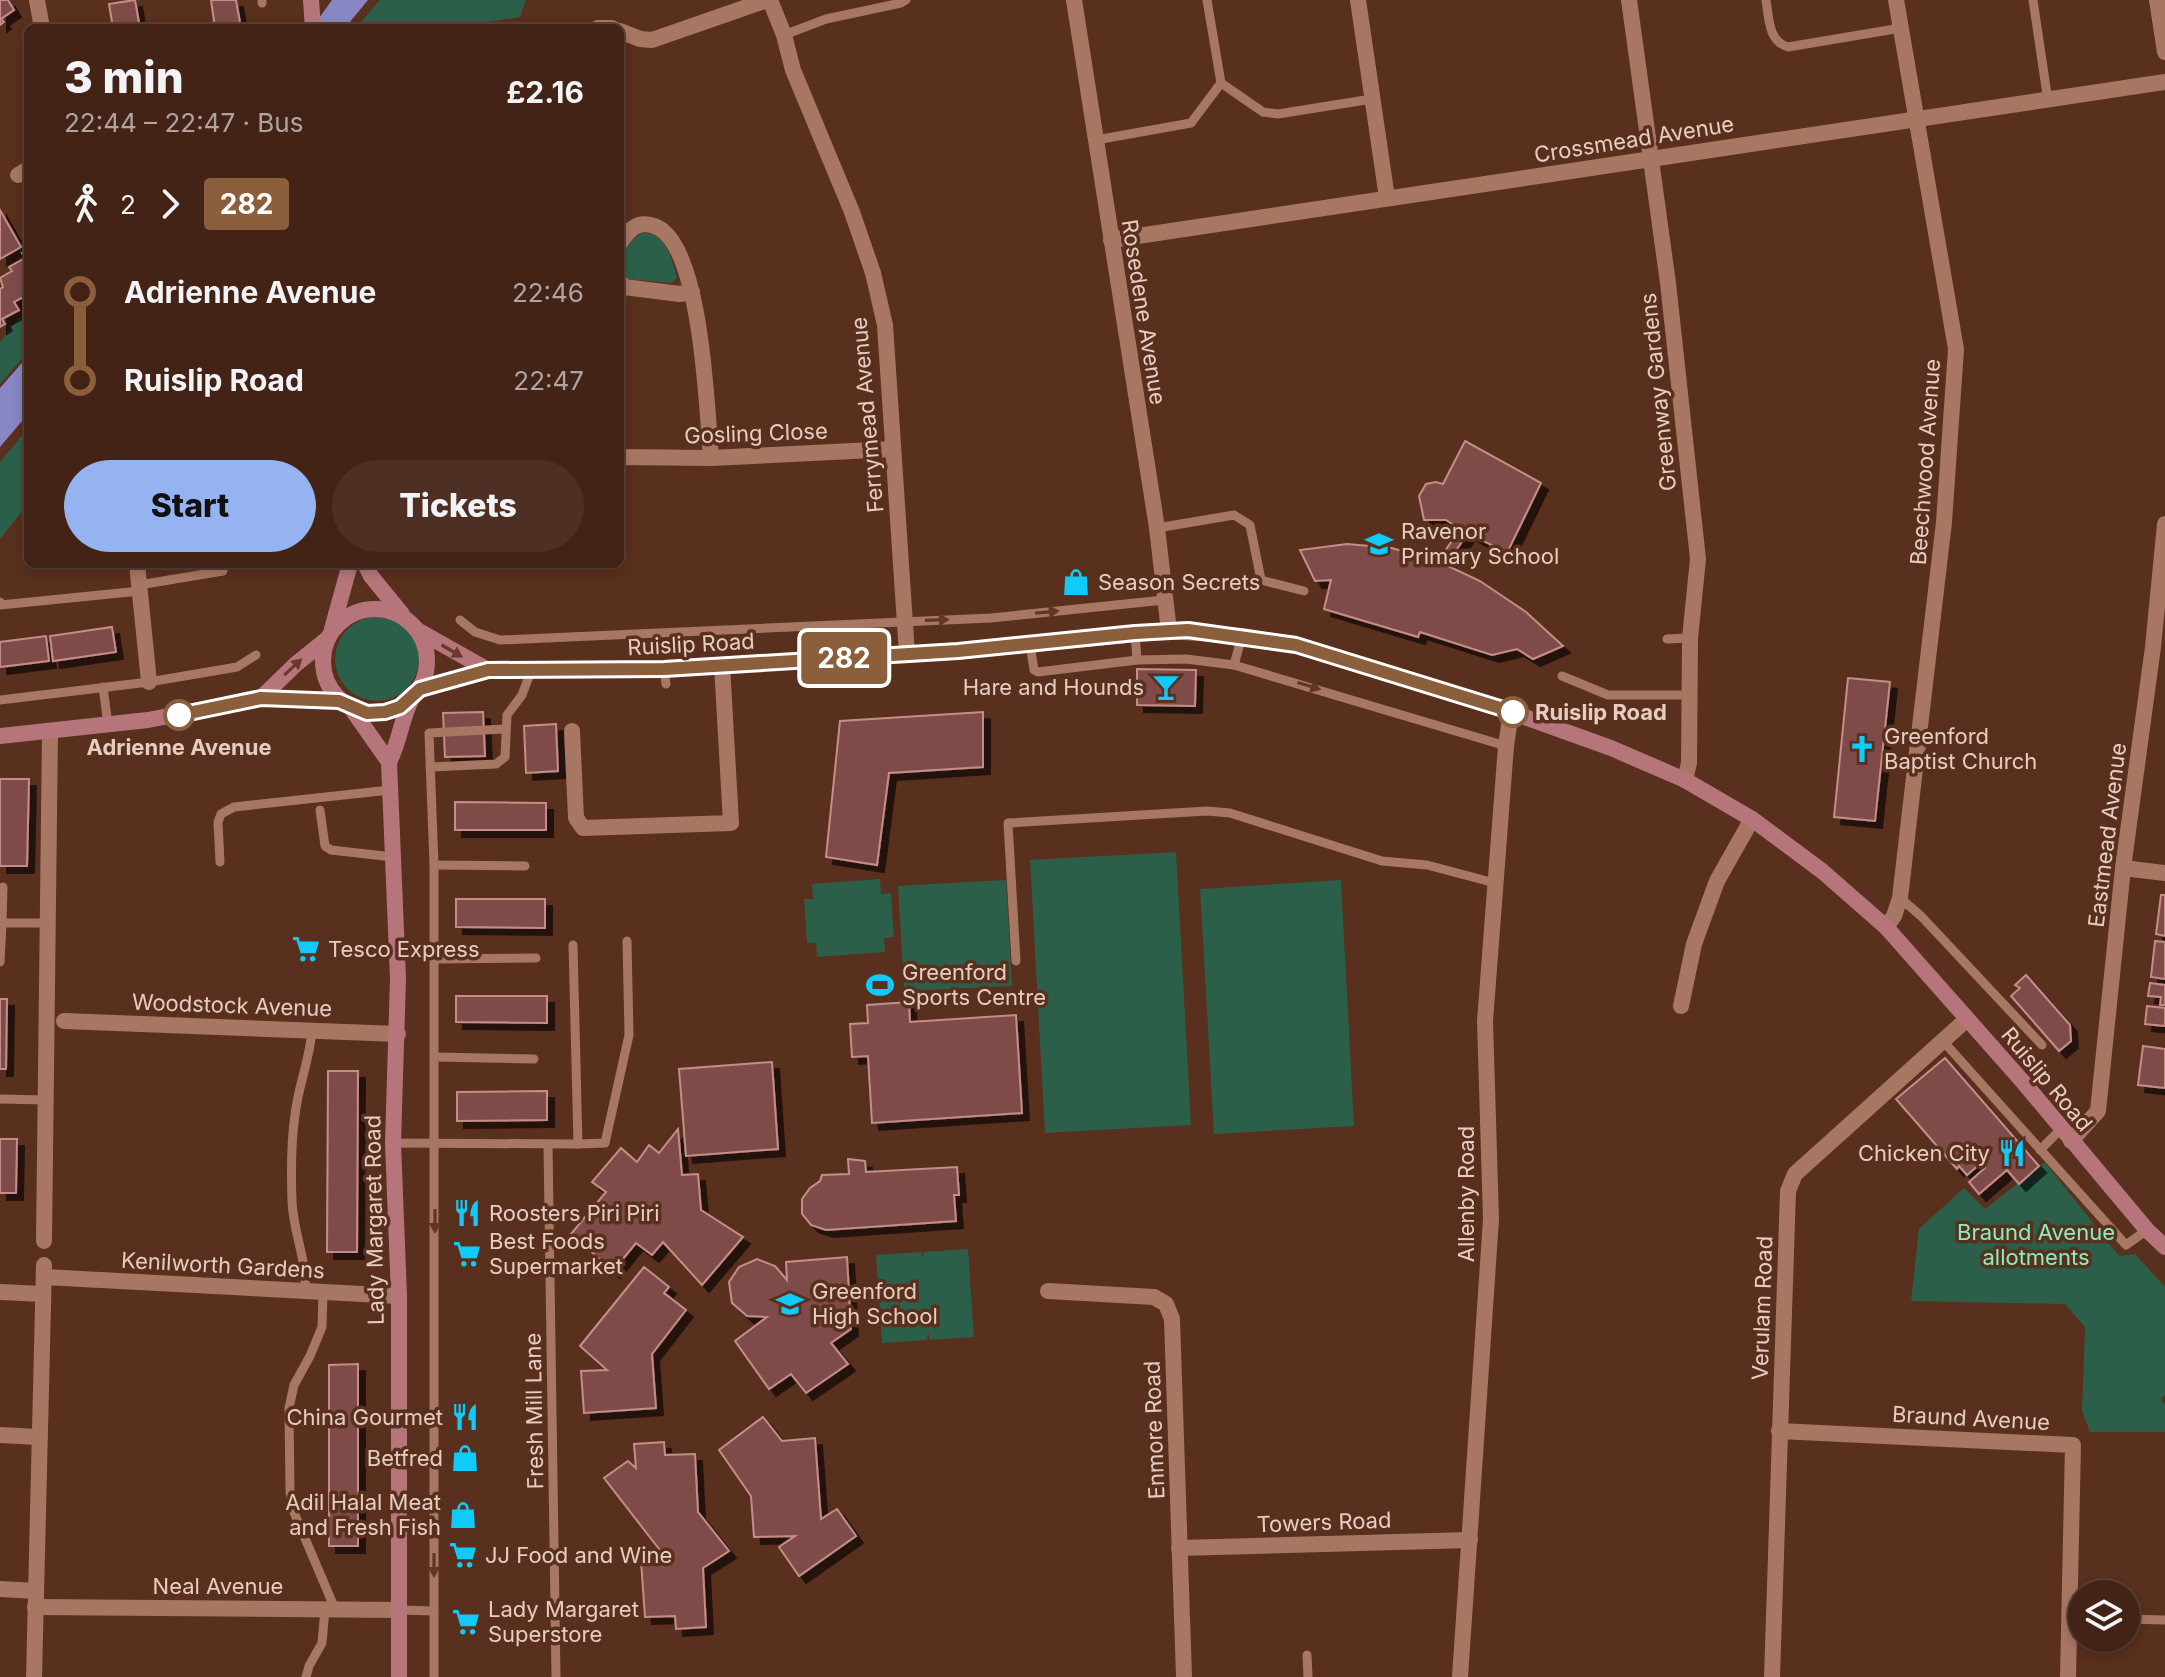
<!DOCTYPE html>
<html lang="en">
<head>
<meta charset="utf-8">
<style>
	:root { --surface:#432316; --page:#4d2f23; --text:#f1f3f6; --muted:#afa4a1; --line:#5b4035; --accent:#95b2f1 }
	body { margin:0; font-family:Inter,sans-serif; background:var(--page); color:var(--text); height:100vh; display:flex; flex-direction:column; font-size:30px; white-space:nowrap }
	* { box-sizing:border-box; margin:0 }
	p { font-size:26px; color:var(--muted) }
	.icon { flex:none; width:44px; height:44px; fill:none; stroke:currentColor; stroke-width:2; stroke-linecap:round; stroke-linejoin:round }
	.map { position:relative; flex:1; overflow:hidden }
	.sheet { position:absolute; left:24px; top:24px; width:600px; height:544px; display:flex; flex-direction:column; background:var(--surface); border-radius:12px; box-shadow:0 4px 12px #0003,0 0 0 2px var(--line) }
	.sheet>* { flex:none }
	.badge { padding:0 16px; border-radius:6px; font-size:28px; line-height:52px }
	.controls { position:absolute; left:2068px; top:1580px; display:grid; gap:16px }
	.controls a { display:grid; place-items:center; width:72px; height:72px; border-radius:50%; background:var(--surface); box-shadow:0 4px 12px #0003,0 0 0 2px var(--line); font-size:40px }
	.map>.badge { position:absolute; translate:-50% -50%; box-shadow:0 0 0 4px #fff }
	.legs { display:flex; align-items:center; gap:12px; height:88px; padding:0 40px; font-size:26px }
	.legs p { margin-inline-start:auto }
	.summary { display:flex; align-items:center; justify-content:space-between; height:136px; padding:0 40px }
	h1 { font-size:44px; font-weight:800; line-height:60px }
	.primary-button { display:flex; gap:16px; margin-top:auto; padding:16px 40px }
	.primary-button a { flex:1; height:92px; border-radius:48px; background:var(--accent); color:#111; font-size:32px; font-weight:800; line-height:92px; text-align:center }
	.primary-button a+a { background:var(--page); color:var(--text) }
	ul { padding:0 40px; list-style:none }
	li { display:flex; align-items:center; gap:28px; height:88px; font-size:30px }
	li i { display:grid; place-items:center; width:12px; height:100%; margin:0 10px; background:currentColor }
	li i::after { content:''; width:20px; height:20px; margin:-10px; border:6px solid; border-radius:50%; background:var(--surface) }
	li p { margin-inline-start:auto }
	li:first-child i { background:linear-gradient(#0000 50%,currentColor 0) }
	li:last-child i { background:linear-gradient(currentColor 50%,#0000 0) }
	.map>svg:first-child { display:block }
	.green { fill:#2c5f49 }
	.water { fill:#8687c3 }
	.building { fill:#7e4c49; stroke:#c58d89; stroke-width:2; filter:url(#shadow) }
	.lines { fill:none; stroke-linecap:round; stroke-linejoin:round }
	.lane { stroke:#a77763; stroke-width:9 }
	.street { stroke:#a77763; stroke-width:16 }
	.secondary { stroke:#b6757b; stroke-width:16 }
	.oneway { fill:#613624 }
	.oneway2 { fill:#673a2b }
	.line-1-casing { stroke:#fff; stroke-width:18 }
	.line-1 { stroke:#8b5e3c; stroke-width:12 }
	.stop-1-dot { fill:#fff; stroke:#8b5e3c; stroke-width:4 }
	.labels { text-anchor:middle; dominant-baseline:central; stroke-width:7; stroke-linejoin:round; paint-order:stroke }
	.street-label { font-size:22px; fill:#e7ccc1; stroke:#592f1d }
	.poi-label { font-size:22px; fill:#e7ccc1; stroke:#592f1d; text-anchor:start }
	.stop-label { font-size:22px; font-weight:bold; fill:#e7ccc1; stroke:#592f1d; text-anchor:start }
	.park-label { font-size:22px; fill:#85efc0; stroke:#592f1d }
</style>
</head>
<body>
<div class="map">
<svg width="2165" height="1677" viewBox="0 0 2165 1677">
	<defs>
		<filter id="shadow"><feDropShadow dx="7" dy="7" stdDeviation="0" flood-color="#0009"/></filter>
	</defs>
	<rect width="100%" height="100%" fill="#592f1d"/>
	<g class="green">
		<polygon points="380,0 526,0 520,17 450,28 356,28"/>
		<path d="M641 233C667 232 671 257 677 278L671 283 627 279C614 263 626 244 641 233Z"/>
		<polygon points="28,306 28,352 0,384 0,342"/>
		<polygon points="28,428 28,504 0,539 0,462"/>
		<circle cx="377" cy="659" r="42"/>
		<polygon points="1176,852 1191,1125 1045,1133 1030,860"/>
		<polygon points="880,879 881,894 891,893 894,937 884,938 885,952 817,957 816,943 807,943 804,899 813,899 812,884"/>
		<polygon points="1006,880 1012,986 904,991 898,886"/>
		<polygon points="1341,880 1354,1126 1214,1134 1200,889"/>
		<polygon points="2045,1162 2119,1256 2135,1254 2165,1287 2165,1394 2161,1400 2165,1405 2165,1432 2090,1432 2082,1411 2085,1327 2065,1304 1911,1301 1919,1229 1964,1188 1985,1209"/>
		<polygon points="968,1249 974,1337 930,1340 928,1333 927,1340 882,1343 876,1255 921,1252 922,1258 924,1252"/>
	</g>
	<g class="water">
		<polygon points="332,0 368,0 345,28 312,28"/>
		<polygon points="28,356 28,414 0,447 0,388"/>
	</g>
	<g class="building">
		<polygon points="0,0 8,0 14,10 1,19 4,22 0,25"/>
		<polygon points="135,0 140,28 113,28 109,4"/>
		<polygon points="211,0 236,0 241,28 215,28"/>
		<polygon points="0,210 21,247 0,259"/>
		<polygon points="28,250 28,289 25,291 27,295 14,302 19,310 2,319 5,324 0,327 0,289 3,287 0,278 12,271 9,267 25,258 22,253"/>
		<polygon points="1465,441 1541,483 1507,553 1468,533 1446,565 1438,561 1460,529 1446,520 1424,520 1419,496 1426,484 1436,482 1443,484"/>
		<polygon points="1347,544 1392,548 1446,565 1480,581 1526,612 1563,646 1533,659 1517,649 1492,655 1420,632 1418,637 1324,609 1331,580 1315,581 1300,550"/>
		<polygon points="112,627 116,652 53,661 50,636"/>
		<polygon points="46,636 49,661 0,667 0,642"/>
		<polygon points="1137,669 1196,670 1195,706 1137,705"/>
		<polygon points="1848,678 1890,682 1875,821 1834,817"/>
		<polygon points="483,712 485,756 445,757 443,713"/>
		<polygon points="983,712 983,767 889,773 877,865 826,857 840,721"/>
		<polygon points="556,724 558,771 526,773 524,726"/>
		<polygon points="0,779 29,779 27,866 0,866"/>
		<polygon points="455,802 546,803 546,830 455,830"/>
		<polygon points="2161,895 2165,895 2165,936 2156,934"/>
		<polygon points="456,899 545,899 545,928 456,927"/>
		<polygon points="2155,941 2165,942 2165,979 2151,977"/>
		<polygon points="2026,975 2070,1025 2071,1041 2059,1051 2011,996 2020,988 2015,985"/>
		<polygon points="2150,983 2165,985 2165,1005 2160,1005 2161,997 2148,996"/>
		<polygon points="456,996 547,996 547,1023 456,1022"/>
		<polygon points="0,999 7,999 6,1069 0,1069"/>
		<polygon points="909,1002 910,1022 1016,1015 1022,1113 872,1123 868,1056 852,1057 850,1024 868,1023 867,1005"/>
		<polygon points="2147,1006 2165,1008 2165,1026 2145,1024"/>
		<polygon points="2143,1046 2165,1049 2165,1088 2138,1085"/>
		<polygon points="1945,1058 2039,1166 2019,1184 2007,1170 1979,1194 1969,1182 1985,1168 1981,1163 1967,1175 1959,1166 1957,1169 1896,1099"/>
		<polygon points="772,1062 778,1149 686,1156 679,1069"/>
		<polygon points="328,1071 358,1071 357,1252 327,1252"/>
		<polygon points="547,1091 547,1120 457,1121 457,1092"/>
		<polygon points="678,1129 682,1175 698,1174 701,1210 743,1237 702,1285 663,1242 652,1255 636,1243 613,1271 571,1234 606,1192 592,1182 621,1148 637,1162 649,1145 659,1153"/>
		<polygon points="0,1139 17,1139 16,1193 0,1193"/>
		<polygon points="848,1159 865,1161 866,1172 957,1167 959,1195 954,1195 956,1221 826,1230 811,1225 802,1214 802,1199 810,1188 820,1181 822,1175 849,1174"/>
		<polygon points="847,1257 851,1329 831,1343 848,1364 806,1393 791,1374 769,1389 735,1341 767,1317 747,1316 732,1303 729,1282 739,1267 757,1259 775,1266 787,1280 786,1262"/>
		<polygon points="644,1267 669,1287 664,1293 686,1310 652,1354 656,1408 584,1413 581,1371 607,1370 580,1346"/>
		<polygon points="358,1364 358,1546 329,1546 329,1365"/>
		<polygon points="763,1417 782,1441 815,1438 821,1519 837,1509 856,1536 799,1576 779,1547 795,1536 754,1537 751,1496 719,1450"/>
		<polygon points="664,1442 665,1455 695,1454 698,1512 729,1551 703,1568 706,1627 676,1629 675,1616 645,1617 641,1561 659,1549 604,1478 628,1461 636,1468 634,1444"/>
	</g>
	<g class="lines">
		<g class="lane">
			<polyline points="262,0 262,3"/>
			<polyline points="1207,0 1221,83 1263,112 1278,114 1372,99"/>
			<path d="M1766 0C1769 18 1768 41 1788 47L1901 28"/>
			<polyline points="2033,0 2048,101"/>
			<polyline points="784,35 826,19 901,3 906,0"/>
			<polyline points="1096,140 1191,123 1221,83"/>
			<polyline points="1157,528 1234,515 1250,525 1261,580 1304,591"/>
			<polyline points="1222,582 1261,580"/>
			<polyline points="139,585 223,571"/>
			<polyline points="0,602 0,605 140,591"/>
			<polyline points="460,620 475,632 500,640 991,618 1164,600"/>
			<polyline points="1135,633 1137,660"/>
			<polyline points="1667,639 1690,638"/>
			<polyline points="1030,644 1034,670 1038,672 1137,660 1186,659 1234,665 1242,636"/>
			<polyline points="1234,665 1506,746"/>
			<polyline points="664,669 666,684"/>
			<polyline points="1562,676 1608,695 1691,695"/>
			<polyline points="103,687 108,725"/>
			<polyline points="0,700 149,682 237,667 256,655"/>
			<polyline points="430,767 496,764 505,757 507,715 522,695 531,671"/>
			<polyline points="320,810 325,846 331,850 393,857"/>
			<polyline points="220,862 218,822 221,814 234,807 390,790"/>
			<polyline points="434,865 525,866"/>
			<polyline points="3,887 2,923 48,923"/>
			<polyline points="1900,898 1921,916 2042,1045"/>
			<polyline points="435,959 536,958"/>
			<polyline points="1016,961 1008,823 1207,811 1230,813 1382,861 1427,865 1495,883"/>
			<polyline points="0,962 2,923"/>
			<polyline points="1943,1041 2126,1245 2147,1230"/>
			<polyline points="435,1057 534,1059"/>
			<polyline points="0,1099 45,1100"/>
			<polyline points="393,1143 578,1144 573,945"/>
			<polyline points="578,1144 605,1143 629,1035 627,941"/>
			<polyline points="548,1145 556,1677"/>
			<polyline points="2040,1150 2061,1129"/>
			<path d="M305 1291C307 1259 293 1232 292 1201 291 1173 291 1142 295 1115 298 1086 310 1059 312 1030"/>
			<polyline points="323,1292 322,1327 310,1356 294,1385 289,1408 290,1492 293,1510 335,1609"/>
			<polyline points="399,1610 434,1611"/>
			<polyline points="2126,1619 2165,1620"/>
			<polyline points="1307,1655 1308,1677"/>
			<polyline points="306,1677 309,1666 322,1643 325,1609"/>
			<polyline points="434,1677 434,865 429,733 505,729"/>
		</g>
		<g class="street">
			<polyline points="37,0 42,28"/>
			<polyline points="770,0 784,35 793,70 852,212 873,273 885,325 907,654"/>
			<polyline points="1074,0 1157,528 1169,631"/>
			<polyline points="1358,0 1387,198"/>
			<polyline points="1629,0 1668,283 1698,559 1690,638 1689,763 1685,780"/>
			<polyline points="2157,0 2165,52"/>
			<polyline points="598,28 612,28"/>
			<polyline points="620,31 640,39 652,40 767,0"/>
			<polyline points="18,175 28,169"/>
			<polyline points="1111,240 2165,82"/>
			<path d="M620 243C629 230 637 220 654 226 702 241 707 412 711 458"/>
			<polyline points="620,282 624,287 680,294 692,292"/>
			<polyline points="620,457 711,458 893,449"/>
			<polyline points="137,564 149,682"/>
			<polyline points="572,731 576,818 583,828 731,823 722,665"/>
			<polyline points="2123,868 2165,873"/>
			<polyline points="1886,927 1894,916 1900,898 1909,820 1944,522 1956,349 1896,0"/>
			<polyline points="1681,1006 1694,944 1717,881 1752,819"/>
			<polyline points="64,1021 398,1034"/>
			<polyline points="2071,1141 2098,1111 2123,868 2153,647 2165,524"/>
			<polyline points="44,1241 50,731"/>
			<polyline points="44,1277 399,1296"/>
			<polyline points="1048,1291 1154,1297 1166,1304 1172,1319 1184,1677"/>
			<polyline points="0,1292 43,1294"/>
			<polyline points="1779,1431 2073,1445 2068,1677"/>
			<polyline points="0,1435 38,1437"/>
			<polyline points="1179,1548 1470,1540"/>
			<polyline points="0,1589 36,1591"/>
			<polyline points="35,1607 399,1610"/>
			<polyline points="34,1677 44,1265"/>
			<polyline points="1460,1677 1491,1219 1485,1021 1506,746 1511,712"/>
			<polyline points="1772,1677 1788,1191 1795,1174 1967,1019"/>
		</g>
		<g class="secondary">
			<polyline points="311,0 313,28"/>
			<polyline points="365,564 371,576 402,614"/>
			<circle cx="375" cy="661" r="52"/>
			<polyline points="332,629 350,564"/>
			<polyline points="417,630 488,670"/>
			<polyline points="420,689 488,670 664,669 958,651 1169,631 1242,636 1296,645 1511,712 1611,748 1685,780 1752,819 1822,871 1886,927 2024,1083 2147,1230 2165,1247"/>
			<polyline points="261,698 296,664 327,639"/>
			<polyline points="351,708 389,762"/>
			<polyline points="0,736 148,720 261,698 339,701"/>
			<path d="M399 1677V1296L393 1143 398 978 389 762C400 741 401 719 412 698"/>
		</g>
	</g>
	<defs><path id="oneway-solid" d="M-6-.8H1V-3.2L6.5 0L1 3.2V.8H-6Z" transform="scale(2)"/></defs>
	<g class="oneway">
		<use href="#oneway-solid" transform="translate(1047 612) rotate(-6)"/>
		<use href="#oneway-solid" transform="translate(937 620) rotate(-2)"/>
		<use href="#oneway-solid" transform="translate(1309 686) rotate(17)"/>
		<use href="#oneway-solid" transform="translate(435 1221) rotate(90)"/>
		<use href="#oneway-solid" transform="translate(434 1565) rotate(90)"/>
	</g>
	<g class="oneway2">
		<use href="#oneway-solid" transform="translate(452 651) rotate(30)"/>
		<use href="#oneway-solid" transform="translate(293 667) rotate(-43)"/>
	</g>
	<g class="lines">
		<g class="line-1-casing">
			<polyline id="line-1" points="179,715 261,698 339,701 367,713 385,712 400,707 420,689 488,670 664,669 958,651 1135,633 1188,630 1296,645 1513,712"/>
		</g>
		<use href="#line-1" class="line-1"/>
	</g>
	<defs>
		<g id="school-bare" transform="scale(2.16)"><path d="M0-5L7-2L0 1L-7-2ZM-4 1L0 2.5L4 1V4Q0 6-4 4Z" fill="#10cafa" stroke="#592f1d" stroke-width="2.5" paint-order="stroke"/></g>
		<g id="shop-bare" transform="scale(2.16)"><path d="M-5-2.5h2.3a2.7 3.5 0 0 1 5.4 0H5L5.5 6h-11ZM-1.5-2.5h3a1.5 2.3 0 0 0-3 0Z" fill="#10cafa" stroke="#592f1d" stroke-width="2.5" paint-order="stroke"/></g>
		<g id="bar-bare" transform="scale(2.16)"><path d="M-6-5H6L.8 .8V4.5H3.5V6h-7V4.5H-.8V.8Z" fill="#10cafa" stroke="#592f1d" stroke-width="2.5" paint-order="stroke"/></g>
		<g id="church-bare" transform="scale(2.16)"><path d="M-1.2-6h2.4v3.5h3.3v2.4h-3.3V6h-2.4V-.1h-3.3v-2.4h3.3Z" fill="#10cafa" stroke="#592f1d" stroke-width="2.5" paint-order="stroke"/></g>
		<g id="supermarket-bare" transform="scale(2.16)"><path d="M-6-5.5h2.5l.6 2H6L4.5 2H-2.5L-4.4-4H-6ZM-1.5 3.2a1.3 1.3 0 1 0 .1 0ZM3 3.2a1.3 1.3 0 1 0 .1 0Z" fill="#10cafa" stroke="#592f1d" stroke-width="2.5" paint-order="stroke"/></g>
		<g id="stadium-bare" transform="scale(2.16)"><path d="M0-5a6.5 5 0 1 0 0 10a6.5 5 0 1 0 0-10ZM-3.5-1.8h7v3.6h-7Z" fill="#10cafa" stroke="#592f1d" stroke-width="2.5" paint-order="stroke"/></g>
		<g id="restaurant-bare" transform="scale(2.16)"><path d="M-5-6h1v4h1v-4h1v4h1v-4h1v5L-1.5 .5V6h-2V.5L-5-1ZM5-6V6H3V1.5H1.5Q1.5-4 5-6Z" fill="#10cafa" stroke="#592f1d" stroke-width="2.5" paint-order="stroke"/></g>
	</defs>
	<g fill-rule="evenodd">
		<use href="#school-bare" x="1379" y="544"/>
		<use href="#shop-bare" x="1076" y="582"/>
		<use href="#bar-bare" x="1166" y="687"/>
		<use href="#church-bare" x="1862" y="749"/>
		<use href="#supermarket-bare" x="306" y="949"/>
		<use href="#stadium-bare" x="880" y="985"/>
		<use href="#restaurant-bare" x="2012" y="1153"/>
		<use href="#restaurant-bare" x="467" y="1213"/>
		<use href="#supermarket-bare" x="467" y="1254"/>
		<use href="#school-bare" x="790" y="1304"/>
		<use href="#restaurant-bare" x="465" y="1417"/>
		<use href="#shop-bare" x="465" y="1458"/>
		<use href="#shop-bare" x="463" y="1515"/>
		<use href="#supermarket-bare" x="463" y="1555"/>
		<use href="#supermarket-bare" x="466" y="1622"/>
	</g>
	<g class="stop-1-dot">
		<circle cx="1513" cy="712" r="14"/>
		<circle cx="179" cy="715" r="14"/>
	</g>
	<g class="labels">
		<g class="street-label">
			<text transform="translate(1634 139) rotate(-9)">Crossmead Avenue</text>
			<text transform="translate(1144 312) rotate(81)">Rosedene Avenue</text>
			<text transform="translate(1658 392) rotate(-96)">Greenway Gardens</text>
			<text transform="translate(867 415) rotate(-95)">Ferrymead Avenue</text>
			<text transform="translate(756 433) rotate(-2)">Gosling Close</text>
			<text transform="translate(1925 462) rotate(-86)">Beechwood Avenue</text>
			<text transform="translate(691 644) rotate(-3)">Ruislip Road</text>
			<text transform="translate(2107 835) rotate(-83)">Eastmead Avenue</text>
			<text transform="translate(232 1005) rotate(2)">Woodstock Avenue</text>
			<text transform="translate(2047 1079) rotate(50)">Ruislip Road</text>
			<text transform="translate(1466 1194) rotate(-90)">Allenby Road</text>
			<text transform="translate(374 1220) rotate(-91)">Lady Margaret Road</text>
			<text transform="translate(223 1265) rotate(3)">Kenilworth Gardens</text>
			<text transform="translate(1762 1308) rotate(-88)">Verulam Road</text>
			<text transform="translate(534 1411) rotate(-91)">Fresh Mill Lane</text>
			<text transform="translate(1971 1418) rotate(3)">Braund Avenue</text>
			<text transform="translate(1154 1430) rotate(-92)">Enmore Road</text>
			<text transform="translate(1324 1522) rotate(-2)">Towers Road</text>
			<text x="218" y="1586">Neal Avenue</text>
		</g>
		<g class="poi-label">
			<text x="1401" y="531">Ravenor<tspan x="1401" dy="25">Primary School</tspan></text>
			<text x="1098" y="582">Season Secrets</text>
			<text x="1144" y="687" text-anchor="end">Hare and Hounds</text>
			<text x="1884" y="736">Greenford<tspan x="1884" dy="25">Baptist Church</tspan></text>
			<text x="328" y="949">Tesco Express</text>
			<text x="902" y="972">Greenford<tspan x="902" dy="25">Sports Centre</tspan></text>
			<text x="1990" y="1153" text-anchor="end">Chicken City</text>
			<text x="489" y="1213">Roosters Piri Piri</text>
			<text x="489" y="1241">Best Foods<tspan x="489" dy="25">Supermarket</tspan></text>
			<text x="812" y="1291">Greenford<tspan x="812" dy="25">High School</tspan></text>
			<text x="443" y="1417" text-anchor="end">China Gourmet</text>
			<text x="443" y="1458" text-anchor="end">Betfred</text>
			<text x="441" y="1502" text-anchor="end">Adil Halal Meat<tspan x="441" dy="25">and Fresh Fish</tspan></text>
			<text x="485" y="1555">JJ Food and Wine</text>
			<text x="488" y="1609">Lady Margaret<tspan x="488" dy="25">Superstore</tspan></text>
		</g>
		<g class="stop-label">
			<text x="1535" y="712">Ruislip Road</text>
			<text x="179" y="747" text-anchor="middle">Adrienne Avenue</text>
		</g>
		<g class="park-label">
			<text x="2036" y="1232">Braund Avenue<tspan x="2036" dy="25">allotments</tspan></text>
		</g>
	</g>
</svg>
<div class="controls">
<a><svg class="icon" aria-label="layers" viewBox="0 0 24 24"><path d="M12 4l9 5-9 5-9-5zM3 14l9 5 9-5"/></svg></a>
</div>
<b class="badge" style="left:844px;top:658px;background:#8b5e3c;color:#fff">282</b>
<section class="sheet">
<div class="summary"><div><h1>3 min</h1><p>22:44 – 22:47 · Bus</p></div><b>£2.16</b></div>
<div class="legs"><svg class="icon" aria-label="walk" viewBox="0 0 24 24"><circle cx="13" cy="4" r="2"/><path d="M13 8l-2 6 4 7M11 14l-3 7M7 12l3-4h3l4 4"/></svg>2<svg class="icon" aria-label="forward" viewBox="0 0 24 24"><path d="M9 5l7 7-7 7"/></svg><b class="badge" style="background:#8b5e3c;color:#fff">282</b></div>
<ul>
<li><i style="color:#8b5e3c"></i><b>Adrienne Avenue</b><p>22:46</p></li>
<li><i style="color:#8b5e3c"></i><b>Ruislip Road</b><p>22:47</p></li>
</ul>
<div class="primary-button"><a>Start</a><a>Tickets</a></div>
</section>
</div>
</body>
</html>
